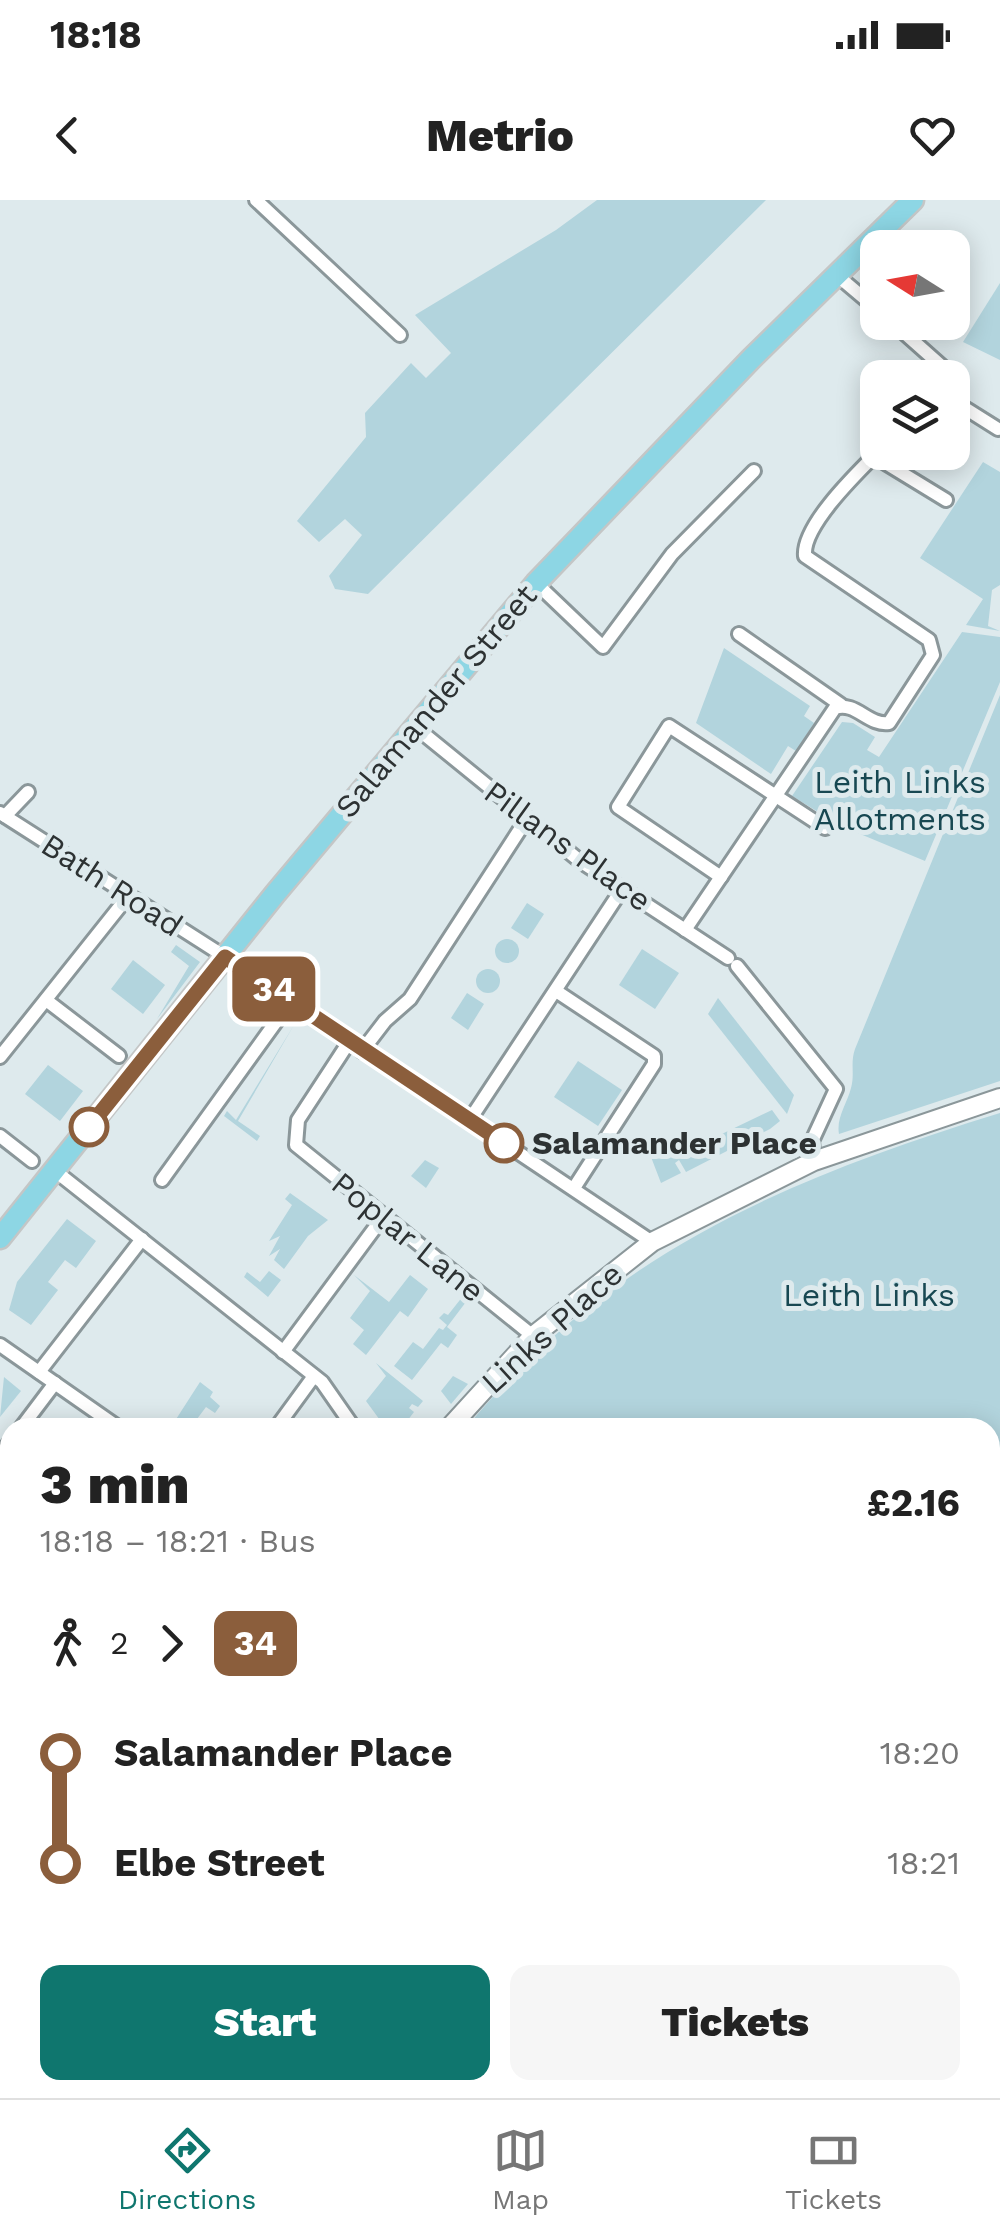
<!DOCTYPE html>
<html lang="en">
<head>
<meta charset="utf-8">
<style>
	:root { --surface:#fff; --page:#f6f6f6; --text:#222; --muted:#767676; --line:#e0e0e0; --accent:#0f766e }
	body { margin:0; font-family:"Work Sans",sans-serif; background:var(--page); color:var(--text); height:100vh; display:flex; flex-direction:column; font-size:38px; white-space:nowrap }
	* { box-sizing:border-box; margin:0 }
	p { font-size:32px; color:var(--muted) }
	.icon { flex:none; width:55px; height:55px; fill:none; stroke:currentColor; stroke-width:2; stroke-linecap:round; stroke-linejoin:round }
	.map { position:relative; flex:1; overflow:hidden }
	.drawer { position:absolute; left:0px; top:1218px; width:1000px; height:682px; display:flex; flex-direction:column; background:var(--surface); border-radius:30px 30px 0 0; box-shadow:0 5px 25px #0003 }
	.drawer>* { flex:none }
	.badge { padding:0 20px; border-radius:15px; font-size:35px; line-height:65px }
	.needle { width:65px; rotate:281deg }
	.buttons { position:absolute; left:860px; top:30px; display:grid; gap:20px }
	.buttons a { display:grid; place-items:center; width:110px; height:110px; border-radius:20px; background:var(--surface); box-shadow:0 5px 25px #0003; font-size:50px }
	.map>.badge { position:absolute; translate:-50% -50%; box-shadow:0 0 0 5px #fff }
	.legs { display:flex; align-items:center; gap:15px; height:110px; padding:0 40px; font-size:32px }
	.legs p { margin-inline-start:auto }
	.summary { display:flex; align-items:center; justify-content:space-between; height:170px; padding:0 40px }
	h1 { font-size:55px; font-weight:800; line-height:75px }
	.primary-button { display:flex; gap:20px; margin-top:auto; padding:20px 40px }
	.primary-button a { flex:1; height:115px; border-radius:20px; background:var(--accent); color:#fff; font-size:40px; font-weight:800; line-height:115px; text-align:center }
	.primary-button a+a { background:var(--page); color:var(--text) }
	ul { padding:0 40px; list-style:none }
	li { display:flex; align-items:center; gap:35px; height:110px; font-size:38px }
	li i { display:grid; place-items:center; width:15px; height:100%; margin:0 12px; background:currentColor }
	li i::after { content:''; width:25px; height:25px; margin:-12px; border:8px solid; border-radius:50%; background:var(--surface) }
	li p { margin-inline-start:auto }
	li:first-child i { background:linear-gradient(#0000 50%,currentColor 0) }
	li:last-child i { background:linear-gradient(currentColor 50%,#0000 0) }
	.status { display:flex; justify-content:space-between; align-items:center; height:70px; padding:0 50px; background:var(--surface); direction:ltr }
	.status svg { height:28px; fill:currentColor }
	header { display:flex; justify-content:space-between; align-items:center; height:130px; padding:0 40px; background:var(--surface); font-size:45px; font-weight:800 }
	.tab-bar { display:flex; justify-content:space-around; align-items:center; height:140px; border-top:2px solid var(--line); background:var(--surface); font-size:28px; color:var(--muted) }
	.tab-bar a { display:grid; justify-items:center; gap:5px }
	.tab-bar .current { color:var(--accent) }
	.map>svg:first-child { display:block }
	.green { fill:#b2d4dd }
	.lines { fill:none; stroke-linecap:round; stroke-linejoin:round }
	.street-casing { stroke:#8b979a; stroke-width:18 }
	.secondary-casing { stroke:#8b979a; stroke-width:22 }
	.primary-casing { stroke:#c4c6c6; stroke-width:25 }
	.street { stroke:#fff; stroke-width:12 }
	.secondary { stroke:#fff; stroke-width:18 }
	.primary { stroke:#8dd6e4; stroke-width:20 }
	.tram { stroke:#777f80; stroke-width:2.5 }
	.line-1-casing { stroke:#fff; stroke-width:22 }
	.line-1 { stroke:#8b5e3c; stroke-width:15 }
	.stop-1-dot { fill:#fff; stroke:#8b5e3c; stroke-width:5 }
	.labels { text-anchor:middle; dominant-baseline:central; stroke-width:10; stroke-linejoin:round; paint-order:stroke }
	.street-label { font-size:32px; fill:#2d3233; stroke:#deeaed }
	.park-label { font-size:32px; fill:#184852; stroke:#deeaed }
	.stop-label { font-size:32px; font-weight:bold; fill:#2d3233; stroke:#deeaed; text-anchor:start }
</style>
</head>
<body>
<div class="status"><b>18:18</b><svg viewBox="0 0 49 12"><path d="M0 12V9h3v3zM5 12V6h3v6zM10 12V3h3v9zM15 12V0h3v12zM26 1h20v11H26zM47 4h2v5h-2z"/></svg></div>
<header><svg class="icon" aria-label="back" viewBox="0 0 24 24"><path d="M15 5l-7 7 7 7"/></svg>Metrio<svg class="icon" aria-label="heart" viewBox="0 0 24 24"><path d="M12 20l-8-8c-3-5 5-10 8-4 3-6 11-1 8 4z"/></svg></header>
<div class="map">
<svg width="1000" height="1898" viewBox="0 0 1000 1898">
	<rect width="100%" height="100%" fill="#deeaed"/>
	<g class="green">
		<polygon points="597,0 766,0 368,394 335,389 329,376 362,335 345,319 319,342 297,321 366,237 365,213 411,163 426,178 451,153 415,115 556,30"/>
		<polygon points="1000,83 1000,160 963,142"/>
		<polygon points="983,262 1000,272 1000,385 992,390 988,426 1000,431 966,425 983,399 920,358"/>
		<polygon points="962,432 1000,437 1000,482 925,661 841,626 792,596 842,522 853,523 875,537 867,550 879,557"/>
		<polygon points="724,448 810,506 804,516 814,523 796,551 788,546 771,574 696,523"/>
		<path d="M1000 495V881L839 934C836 918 847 904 851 888 855 874 850 863 855 849Z"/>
		<polygon points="527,703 544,714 528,739 511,728"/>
		<circle cx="507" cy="751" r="12"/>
		<polygon points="176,745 200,762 157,819 189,766 171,752"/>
		<polygon points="642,749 679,773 655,809 619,785"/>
		<polygon points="133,760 165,785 143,814 111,789"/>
		<circle cx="488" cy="781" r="12"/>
		<polygon points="467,793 484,804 468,830 451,818"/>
		<polygon points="718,798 794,895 787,914 708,814"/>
		<polygon points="294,825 238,921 260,936 257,941 224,916 227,911 236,920"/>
		<polygon points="578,861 622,890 598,926 554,897"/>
		<polygon points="48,865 83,891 60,921 25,894"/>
		<polygon points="772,910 780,921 770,929 686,972 679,960 675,963 681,973 661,983 651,957 673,947 678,955"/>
		<path d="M1000 913V1648L990 1654V1228L467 1227C610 1052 790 978 1000 913Z"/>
		<polygon points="425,960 439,968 426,988 411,976"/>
		<polygon points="290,993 328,1020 308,1036 284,1069 274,1060 280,1049 269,1056 280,1036 269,1041 292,1005 285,999"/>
		<polygon points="67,1019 96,1041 76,1068 65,1060 48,1082 58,1090 31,1125 9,1110 17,1082"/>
		<polygon points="269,1071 281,1080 268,1097 244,1077 247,1072 260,1082"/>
		<polygon points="354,1075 389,1102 410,1075 428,1089 408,1117 400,1111 366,1155 353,1144 364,1130 350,1118 370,1091"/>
		<polygon points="467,1091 472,1094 447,1127 457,1135 448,1148 441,1143 412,1180 394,1166 413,1142 423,1149 439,1128 443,1130 447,1125 439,1118 444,1113 448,1115"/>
		<polygon points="376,1163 423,1201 418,1207 412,1204 409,1208 414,1212 404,1225 398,1222 396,1227 385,1227 366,1201 386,1176"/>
		<polygon points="453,1176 468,1184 451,1204 441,1191"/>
		<polygon points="4,1177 21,1191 0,1217"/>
		<polygon points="200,1182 213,1192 210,1197 220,1206 215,1213 206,1207 191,1227 171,1227"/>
		<polygon points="88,1890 151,1890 157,1898 77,1898"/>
		<polygon points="339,1890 423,1890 418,1898 352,1898"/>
		<polygon points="433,1890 445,1895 449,1890 640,1890 646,1898 428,1898"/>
	</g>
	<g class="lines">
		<g class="street-casing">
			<g id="street">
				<polyline points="256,0 400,135"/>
				<polyline points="839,77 878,110"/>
				<polyline points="892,122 946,170 948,178"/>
				<polyline points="952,200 998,229"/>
				<polyline points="874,256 946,300"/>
				<polyline points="536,383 603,447 672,354 754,271"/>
				<polyline points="739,434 841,505"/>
				<polyline points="414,526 580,661 728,758"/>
				<polyline points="0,613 241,767 652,1042"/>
				<polyline points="5,616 28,592"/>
				<polyline points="721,677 618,607 669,526 825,628"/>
				<path d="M685 730 835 508C856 501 868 526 889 523L933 455 929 440 805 356C802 326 857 273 878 252"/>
				<polyline points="737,766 836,889 812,941 814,961"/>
				<polyline points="556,791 654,856 654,864 574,988"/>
				<polyline points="46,800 119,856"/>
				<polyline points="349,842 298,920 296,945 533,1136"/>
				<polyline points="362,851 385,821 410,799 526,620"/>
				<polyline points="0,857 129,695"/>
				<polyline points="469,921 622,689"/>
				<polyline points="0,936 32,961"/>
				<polyline points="54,970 322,1182 354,1228"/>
				<polyline points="162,980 291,801"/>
				<polyline points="0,1145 119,1228"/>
				<polyline points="283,1152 383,1017"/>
				<polyline points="39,1172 142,1039"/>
				<polyline points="21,1228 55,1183"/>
				<polyline points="276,1228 314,1176"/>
				<polyline points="0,1255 10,1242"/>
				<polyline points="1,1575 10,1582"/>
				<polyline points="0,1740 10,1745"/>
				<polyline points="990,1777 1000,1768"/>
				<polyline points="0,1885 7,1898"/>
				<polyline points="321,1890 336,1898"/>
				<polyline points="803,1890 811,1898"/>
				<polyline points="13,1898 26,1890"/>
				<polyline points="747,1898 752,1890"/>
			</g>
		</g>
		<g class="secondary-casing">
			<g id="secondary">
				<polyline points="449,1228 533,1136 652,1042 814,961 1000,898"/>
				<polyline points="990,1715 1000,1719"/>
				<polyline points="990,1867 1000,1859"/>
				<polyline points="958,1898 965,1890"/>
			</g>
		</g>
		<g class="primary-casing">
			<g id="primary">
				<polyline points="0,1038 275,694 536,383 751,159 913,0"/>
				<polyline points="0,1379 10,1385"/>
				<polyline points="0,1396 10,1403"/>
			</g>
		</g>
		<use href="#street" class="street"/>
		<use href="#secondary" class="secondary"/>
		<use href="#primary" class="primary"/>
		<g class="tram">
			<polyline points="0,1394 10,1401"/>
			<polyline points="658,1890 664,1898"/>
		</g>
	</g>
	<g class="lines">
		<g class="line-1-casing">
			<polyline id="line-1" points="89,927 225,757 504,943"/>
		</g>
		<use href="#line-1" class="line-1"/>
	</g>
	<g class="stop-1-dot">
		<circle cx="89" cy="927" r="18"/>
		<circle cx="504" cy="943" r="18"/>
	</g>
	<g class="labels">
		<g class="street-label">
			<text transform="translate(436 501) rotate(-50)">Salamander Street</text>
			<text transform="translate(568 646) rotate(36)">Pillans Place</text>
			<text transform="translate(112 685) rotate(33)">Bath Road</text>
			<text transform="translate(408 1037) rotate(39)">Poplar Lane</text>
			<text transform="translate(552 1128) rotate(-42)">Links Place</text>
		</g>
		<g class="park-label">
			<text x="900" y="582">Leith Links<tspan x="900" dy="37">Allotments</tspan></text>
			<text x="869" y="1095">Leith Links</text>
		</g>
		<g class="stop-label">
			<text x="532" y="943">Salamander Place</text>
		</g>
	</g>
</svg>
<div class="buttons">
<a><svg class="needle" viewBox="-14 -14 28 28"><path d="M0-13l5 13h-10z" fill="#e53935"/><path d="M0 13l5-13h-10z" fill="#767676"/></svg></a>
<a><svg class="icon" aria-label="layers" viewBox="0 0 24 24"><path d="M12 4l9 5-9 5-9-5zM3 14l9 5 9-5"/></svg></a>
</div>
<b class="badge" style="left:274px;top:789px;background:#8b5e3c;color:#fff">34</b>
<section class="drawer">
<div class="summary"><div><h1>3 min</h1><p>18:18 – 18:21 · Bus</p></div><b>£2.16</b></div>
<div class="legs"><svg class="icon" aria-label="walk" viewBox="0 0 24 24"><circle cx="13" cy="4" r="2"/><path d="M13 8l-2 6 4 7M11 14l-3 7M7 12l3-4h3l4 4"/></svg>2<svg class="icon" aria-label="forward" viewBox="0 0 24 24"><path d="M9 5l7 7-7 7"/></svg><b class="badge" style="background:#8b5e3c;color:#fff">34</b></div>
<ul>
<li><i style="color:#8b5e3c"></i><b>Salamander Place</b><p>18:20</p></li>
<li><i style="color:#8b5e3c"></i><b>Elbe Street</b><p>18:21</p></li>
</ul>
<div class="primary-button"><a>Start</a><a>Tickets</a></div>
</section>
</div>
<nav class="tab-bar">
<a class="current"><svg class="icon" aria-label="directions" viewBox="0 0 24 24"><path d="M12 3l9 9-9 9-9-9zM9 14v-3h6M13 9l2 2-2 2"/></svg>Directions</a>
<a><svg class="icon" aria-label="map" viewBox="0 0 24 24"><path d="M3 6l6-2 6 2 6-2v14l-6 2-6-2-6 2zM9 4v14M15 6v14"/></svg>Map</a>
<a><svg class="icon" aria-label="tickets" viewBox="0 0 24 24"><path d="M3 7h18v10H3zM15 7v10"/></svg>Tickets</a>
</nav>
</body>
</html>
